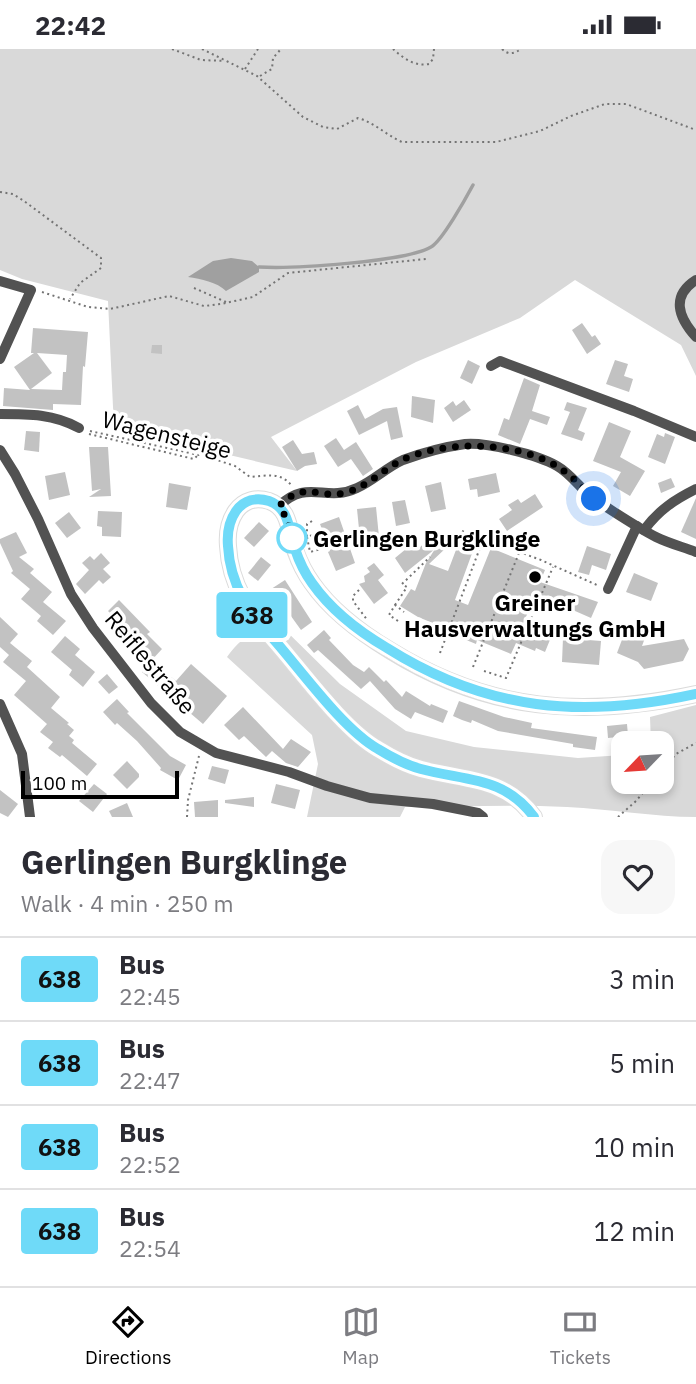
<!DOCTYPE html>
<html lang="en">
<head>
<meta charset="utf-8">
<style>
	:root { --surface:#fff; --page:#f7f7f7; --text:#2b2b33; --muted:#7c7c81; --line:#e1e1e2; --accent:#000 }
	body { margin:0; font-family:"IBM Plex Sans",sans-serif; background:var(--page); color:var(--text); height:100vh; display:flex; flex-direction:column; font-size:26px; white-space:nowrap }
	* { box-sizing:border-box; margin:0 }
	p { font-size:23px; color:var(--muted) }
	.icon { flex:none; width:38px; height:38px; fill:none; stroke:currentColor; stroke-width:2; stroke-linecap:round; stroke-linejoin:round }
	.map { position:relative; height:768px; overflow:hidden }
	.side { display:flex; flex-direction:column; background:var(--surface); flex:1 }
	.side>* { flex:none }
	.badge { padding:0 14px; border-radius:5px; font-size:24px; line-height:46px }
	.needle { width:46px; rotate:245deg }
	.fabs { position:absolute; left:611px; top:682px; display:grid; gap:14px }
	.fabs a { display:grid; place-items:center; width:63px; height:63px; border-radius:14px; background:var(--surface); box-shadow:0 4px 10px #0003; font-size:35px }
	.scale { position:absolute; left:21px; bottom:18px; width:158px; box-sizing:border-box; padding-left:7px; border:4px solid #000; border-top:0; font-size:19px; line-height:24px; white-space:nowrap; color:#000; -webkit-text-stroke:5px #fff; paint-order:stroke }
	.you { position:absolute; width:35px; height:35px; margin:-18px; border:5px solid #fff; border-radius:50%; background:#1a73e8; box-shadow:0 0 0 10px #1a73e833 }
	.map>.badge { position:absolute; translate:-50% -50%; box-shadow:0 0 0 4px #fff }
	.round { display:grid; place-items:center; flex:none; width:74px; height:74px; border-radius:21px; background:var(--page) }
	.overview { display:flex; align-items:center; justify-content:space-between; height:119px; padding:0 21px }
	h1 { font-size:33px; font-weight:800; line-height:52px }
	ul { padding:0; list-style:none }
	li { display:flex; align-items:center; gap:21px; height:84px; padding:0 21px; border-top:2px solid var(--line) }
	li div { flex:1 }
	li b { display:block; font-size:26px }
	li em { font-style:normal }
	li .badge { min-width:77px; font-weight:700; text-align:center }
	.status { display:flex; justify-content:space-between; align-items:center; height:49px; padding:0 35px; background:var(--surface); direction:ltr }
	.status svg { height:19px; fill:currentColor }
	.menu { display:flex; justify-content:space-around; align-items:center; height:98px; border-top:2px solid var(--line); background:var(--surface); font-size:19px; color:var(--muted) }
	.menu a { display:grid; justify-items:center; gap:4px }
	.menu .selected { color:var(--accent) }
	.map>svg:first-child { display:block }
	.green { fill:#d9d9d9 }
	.water { fill:#a0a0a0 }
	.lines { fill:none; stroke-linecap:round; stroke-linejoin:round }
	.stream { stroke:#a0a0a0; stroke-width:3.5 }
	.building { fill:#c2c2c2; fill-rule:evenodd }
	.major-casing { stroke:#dbdbdb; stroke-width:18 }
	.path { stroke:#747474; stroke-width:2; stroke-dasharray:2 3.5; stroke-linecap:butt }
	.minor { stroke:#525252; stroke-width:10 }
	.major { stroke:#000; stroke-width:14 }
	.line-casing { stroke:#fff; stroke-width:16 }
	.line { stroke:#6fdaf8; stroke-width:10 }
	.walk { stroke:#000; stroke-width:7; stroke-dasharray:0 12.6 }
	.stop-dot { fill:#fff; stroke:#6fdaf8; stroke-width:3.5 }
	.poi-dot { fill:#000; stroke:#fff; stroke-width:2.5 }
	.labels { text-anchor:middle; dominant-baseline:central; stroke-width:7; stroke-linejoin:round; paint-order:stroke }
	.street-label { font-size:23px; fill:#000; stroke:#fff }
	.stop-label { font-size:23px; font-weight:bold; fill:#000; stroke:#fff; text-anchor:start }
	.poi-label { font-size:23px; font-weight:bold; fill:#000; stroke:#fff }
</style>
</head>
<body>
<div class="status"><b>22:42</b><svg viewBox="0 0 49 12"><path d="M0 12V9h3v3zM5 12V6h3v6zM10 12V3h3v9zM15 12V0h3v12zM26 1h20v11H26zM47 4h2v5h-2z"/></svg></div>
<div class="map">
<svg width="696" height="768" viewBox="0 0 696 768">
	<rect width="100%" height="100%" fill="#fff"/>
	<g class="green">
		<polygon points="0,0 696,0 696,327 681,296 575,231 520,269 416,313 271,388 297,422 114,379 108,252 22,230 0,221"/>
		<path d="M272 568 340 635 406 682 474 698 578 709 623 706V733H662V695H651L650 668 696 656V768C654 768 610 760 567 758 513 755 459 758 405 758L400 768H307L318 715 312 686 227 608C241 588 254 583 272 568Z"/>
	</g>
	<path class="water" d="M231 209 252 212 259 218V223L226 242C217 233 201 230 188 228L213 212Z"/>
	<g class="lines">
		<path class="stream" d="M259 218C291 220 405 213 431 198 442 192 466 149 473 136"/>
	</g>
	<g class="building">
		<polygon points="582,274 592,288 595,286 601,295 587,305 572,281"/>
		<path d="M33 279 88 283 85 318 83 317 81 356 53 355V361L3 357 4 339 30 341 14 318 34 304H31ZM37 304 67 306 66 323H63L62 341 31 340 52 324Z"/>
		<polygon points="152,296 162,296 162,305 151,304"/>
		<polygon points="468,311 480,317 472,335 460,329"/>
		<polygon points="615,311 628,315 624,327 633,330 629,343 606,335"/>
		<polygon points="524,329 540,336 532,362 550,368 547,376 530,370 520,395 498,386 504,369 509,371"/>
		<polygon points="412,347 435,351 433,374 411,368"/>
		<polygon points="464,351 471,361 453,373 444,359 453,352 456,357"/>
		<polygon points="567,353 587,359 578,381 585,384 582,392 561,385 570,363 564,361"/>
		<polygon points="358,356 365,370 383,360 397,358 403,388 391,391 387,372 359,386 347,362"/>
		<polygon points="609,373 631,382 620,408 645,422 630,447 613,437 621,423 593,412"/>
		<polygon points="26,382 40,383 39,403 24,401"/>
		<polygon points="665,384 675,388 665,415 648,408 657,385 664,388"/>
		<polygon points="336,389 344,401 356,393 373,420 363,427 351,410 338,418 324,397"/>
		<polygon points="293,391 302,405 314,403 317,415 305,417 297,422 282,398"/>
		<polygon points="89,398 108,398 111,447 89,448 101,440 92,442"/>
		<polygon points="65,423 70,446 49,451 45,427"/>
		<polygon points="496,424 500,443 478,448 477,440 470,441 468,430"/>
		<polygon points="671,429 675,438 661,444 658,434"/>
		<polygon points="441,433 446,460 431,463 425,437"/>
		<polygon points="169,434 191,438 187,461 166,458"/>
		<polygon points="535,445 543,458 507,482 499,470 512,461 508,456 518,450 521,454"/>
		<polygon points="696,449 696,490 681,483"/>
		<polygon points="405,451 410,474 396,477 392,453"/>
		<polygon points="376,458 380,498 361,500 357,460"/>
		<polygon points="98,462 122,463 121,488 102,487 102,478 97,477"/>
		<polygon points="69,463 81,479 67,489 55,474"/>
		<polygon points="339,468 355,514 336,522 328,503 330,502 320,475"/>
		<polygon points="259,473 269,482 254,498 244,489"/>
		<polygon points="16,483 27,504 19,508 34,520 30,524 52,543 43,553 66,572 53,586 37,572 41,567 21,550 30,540 11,524 13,522 0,494 0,490"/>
		<polygon points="436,483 448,497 429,515 448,522 459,493 474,499 455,551 468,556 491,499 545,521 540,533 598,553 591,569 566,558 566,552 559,563 532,554 522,577 542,585 545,577 554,581 545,603 536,599 535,602 516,594 511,605 477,591 476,595 454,586 455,583 418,568 400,557 411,540 415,542 426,514 435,500 405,524 395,509 412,495 417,501"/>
		<polygon points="587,497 611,505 606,521 592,516 589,526 578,523"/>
		<polygon points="101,504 110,514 103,520 111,528 103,535 99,531 85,545 76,535 89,521 82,514 90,507 94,511"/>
		<polygon points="261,508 271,516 258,532 248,524"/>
		<polygon points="374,514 384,526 378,531 388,544 374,555 359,535 365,533 364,527 370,523 367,519"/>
		<polygon points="634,524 658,534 651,552 626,543"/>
		<polygon points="285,531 312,573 301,581 283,556 279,559 268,542"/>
		<polygon points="119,551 150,583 147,585 162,600 150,613 122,585 126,580 108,562"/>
		<polygon points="0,568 18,585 10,594 32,612 27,618 60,648 51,659 69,674 67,675 74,681 69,687 74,691 72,694 97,715 87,727 62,706 60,708 48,699 53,693 40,683 47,675 14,646 26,632 3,613 9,606 0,598"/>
		<polygon points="640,575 649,578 642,597 684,590 689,600 683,612 644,620 638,613 617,604 626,580 637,584"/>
		<polygon points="324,581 331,589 329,591 353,616 364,623 369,618 384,633 386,631 402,648 406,642 430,657 431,655 448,662 443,674 415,663 411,670 395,660 370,632 361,640 318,601 314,604 307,596"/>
		<polygon points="65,587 80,600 75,606 95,623 83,638 69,626 72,621 51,603"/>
		<polygon points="563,589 601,592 599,616 562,613"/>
		<polygon points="152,612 176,632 191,615 227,647 203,675 142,623"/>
		<polygon points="107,625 118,638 109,645 98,633"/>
		<polygon points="117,650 129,663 127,664 170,707 186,716 178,731 160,721 161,719 137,692 117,674 115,676 103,663"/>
		<polygon points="459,652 504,668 532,674 531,679 597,688 595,701 573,698 573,695 498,682 472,671 471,674 462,671 453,667"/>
		<polygon points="243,658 283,700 291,690 311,703 298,718 286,714 272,702 266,708 244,687 239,691 224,676"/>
		<polygon points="627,675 628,687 608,689 607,677"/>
		<polygon points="127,712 139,725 139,728 127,740 113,726"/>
		<polygon points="212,717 229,721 225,735 208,730"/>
		<polygon points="94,735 107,745 93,763 79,752"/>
		<polygon points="276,735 300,741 295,760 271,754"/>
		<polygon points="0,741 18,755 8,768 0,764"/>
		<polygon points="254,748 254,758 225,754 225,751"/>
		<polygon points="218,751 218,768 195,768 194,753"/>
		<polygon points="127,754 133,768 112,768 109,762"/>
	</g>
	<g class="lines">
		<g class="major-casing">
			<path id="major" d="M534 768C504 727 465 732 421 720 406 716 391 708 378 700 344 681 302 624 276 593 250 564 230 537 228 497 227 485 229 472 236 462 244 451 256 448 269 452 290 459 289 483 295 501 299 512 304 523 312 534 332 563 361 584 391 602 490 663 584 669 696 645"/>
		</g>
		<g class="path">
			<polyline points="172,0 201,11 225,12"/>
			<path d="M202 0 257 27 303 68 323 78 337 80 358 69C375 74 386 86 402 93H496L540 82 571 67 605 55H626L696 81"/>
			<path d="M393 0C403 9 415 18 429 15L433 10 434 0"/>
			<path d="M502 0C508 6 514 5 521 0"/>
			<polyline points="245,20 258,0"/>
			<polyline points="260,27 272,20 273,9 281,0"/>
			<polyline points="0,143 13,145 24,152 101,209 101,219 80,234 70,250"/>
			<polyline points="194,239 226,253"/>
			<polyline points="42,243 88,258 110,260 169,247 204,257 221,255 253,248 288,224 426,210"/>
			<path d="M90 382 208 408 235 417 250 428C266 427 280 422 292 437"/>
			<polyline points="89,385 194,410 198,406"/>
			<polyline points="312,472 307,475 307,488 318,484"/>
			<polyline points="462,482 541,511 597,536"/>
			<polyline points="307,488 310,503 335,496"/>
			<polyline points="359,541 353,547 353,552 368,572"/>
			<polyline points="395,556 407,538 402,535 430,508"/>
			<polyline points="398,572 389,566 395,556 404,563"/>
			<polyline points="440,604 483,491"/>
			<polyline points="473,618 519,504"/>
			<polyline points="484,622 506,629 553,518"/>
			<polyline points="662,721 676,705 696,694"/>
			<polyline points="650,737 653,739 651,742"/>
			<polyline points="187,768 188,751 199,707"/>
			<polyline points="618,768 636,752 652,733"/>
		</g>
		<g class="minor">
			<path d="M696 231C671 247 678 268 696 288"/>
			<polyline points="0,232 31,241 0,310"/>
			<polyline points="491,317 500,312 634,362 696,388"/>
			<path d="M0 365C29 365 54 365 79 379"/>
			<polyline points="0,401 15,425 38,470 71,545 93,579 151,654 180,683 216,704 289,723 327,737 370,749 433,755 478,764 483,768"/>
			<path d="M279 457C308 429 325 454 357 439 373 432 387 418 403 411 422 404 444 398 465 395 487 393 538 406 557 417 573 426 582 443 597 452 616 464 636 478 656 488 668 494 683 498 696 503"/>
			<path d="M644 481C659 461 674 451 696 440"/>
			<polyline points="608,540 637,477"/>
			<polyline points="0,655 22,705 30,768"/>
		</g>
		<use href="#major" class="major"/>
	</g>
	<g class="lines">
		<g class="line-casing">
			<path id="line" d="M534 768C504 727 465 732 421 720 406 716 391 708 378 700 344 681 303 624 276 593 250 564 230 537 228 497 227 485 229 472 236 462 244 451 256 448 269 452 290 459 289 483 295 500 299 512 304 523 312 534 331 561 358 582 387 599 487 662 582 670 696 645"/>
		</g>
		<use href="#line" class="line"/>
		<path class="walk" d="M292 489 287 470 279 457C307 429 318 452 348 443 367 437 381 423 398 413 442 390 517 392 558 418 572 427 583 438 594 450"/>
	</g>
	<circle class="stop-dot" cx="292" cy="489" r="14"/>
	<circle class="poi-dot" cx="535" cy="528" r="7"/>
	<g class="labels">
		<g class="street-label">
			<text transform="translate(167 385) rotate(14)">Wagensteige</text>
			<text transform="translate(151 613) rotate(50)">Reiflestraße</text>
		</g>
		<g class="stop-label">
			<text x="313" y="489">Gerlingen Burgklinge</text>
		</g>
		<g class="poi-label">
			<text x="535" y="553">Greiner<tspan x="535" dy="26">Hausverwaltungs GmbH</tspan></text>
		</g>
	</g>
</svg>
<div class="fabs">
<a><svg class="needle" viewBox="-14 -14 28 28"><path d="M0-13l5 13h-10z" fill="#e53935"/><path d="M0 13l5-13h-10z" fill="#7c7c81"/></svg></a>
</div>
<div class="scale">100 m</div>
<div class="you" style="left:594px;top:450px"></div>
<b class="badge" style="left:252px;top:566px;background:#6fdaf8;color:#111">638</b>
</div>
<section class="side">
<div class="overview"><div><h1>Gerlingen Burgklinge</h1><p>Walk · 4 min · 250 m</p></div><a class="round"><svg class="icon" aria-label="heart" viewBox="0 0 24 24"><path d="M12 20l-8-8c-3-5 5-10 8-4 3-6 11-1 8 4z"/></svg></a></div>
<ul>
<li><span class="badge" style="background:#6fdaf8;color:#111">638</span><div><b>Bus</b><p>22:45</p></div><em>3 min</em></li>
<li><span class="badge" style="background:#6fdaf8;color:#111">638</span><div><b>Bus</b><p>22:47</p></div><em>5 min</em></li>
<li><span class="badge" style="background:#6fdaf8;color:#111">638</span><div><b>Bus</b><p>22:52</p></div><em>10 min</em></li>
<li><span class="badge" style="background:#6fdaf8;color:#111">638</span><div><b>Bus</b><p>22:54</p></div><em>12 min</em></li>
</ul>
</section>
<nav class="menu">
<a class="selected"><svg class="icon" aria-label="directions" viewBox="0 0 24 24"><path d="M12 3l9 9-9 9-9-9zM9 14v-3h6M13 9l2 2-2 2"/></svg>Directions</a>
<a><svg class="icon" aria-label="map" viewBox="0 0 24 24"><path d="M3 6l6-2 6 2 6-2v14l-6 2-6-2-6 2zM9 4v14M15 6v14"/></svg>Map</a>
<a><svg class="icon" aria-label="tickets" viewBox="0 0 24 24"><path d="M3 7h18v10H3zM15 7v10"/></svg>Tickets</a>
</nav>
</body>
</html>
